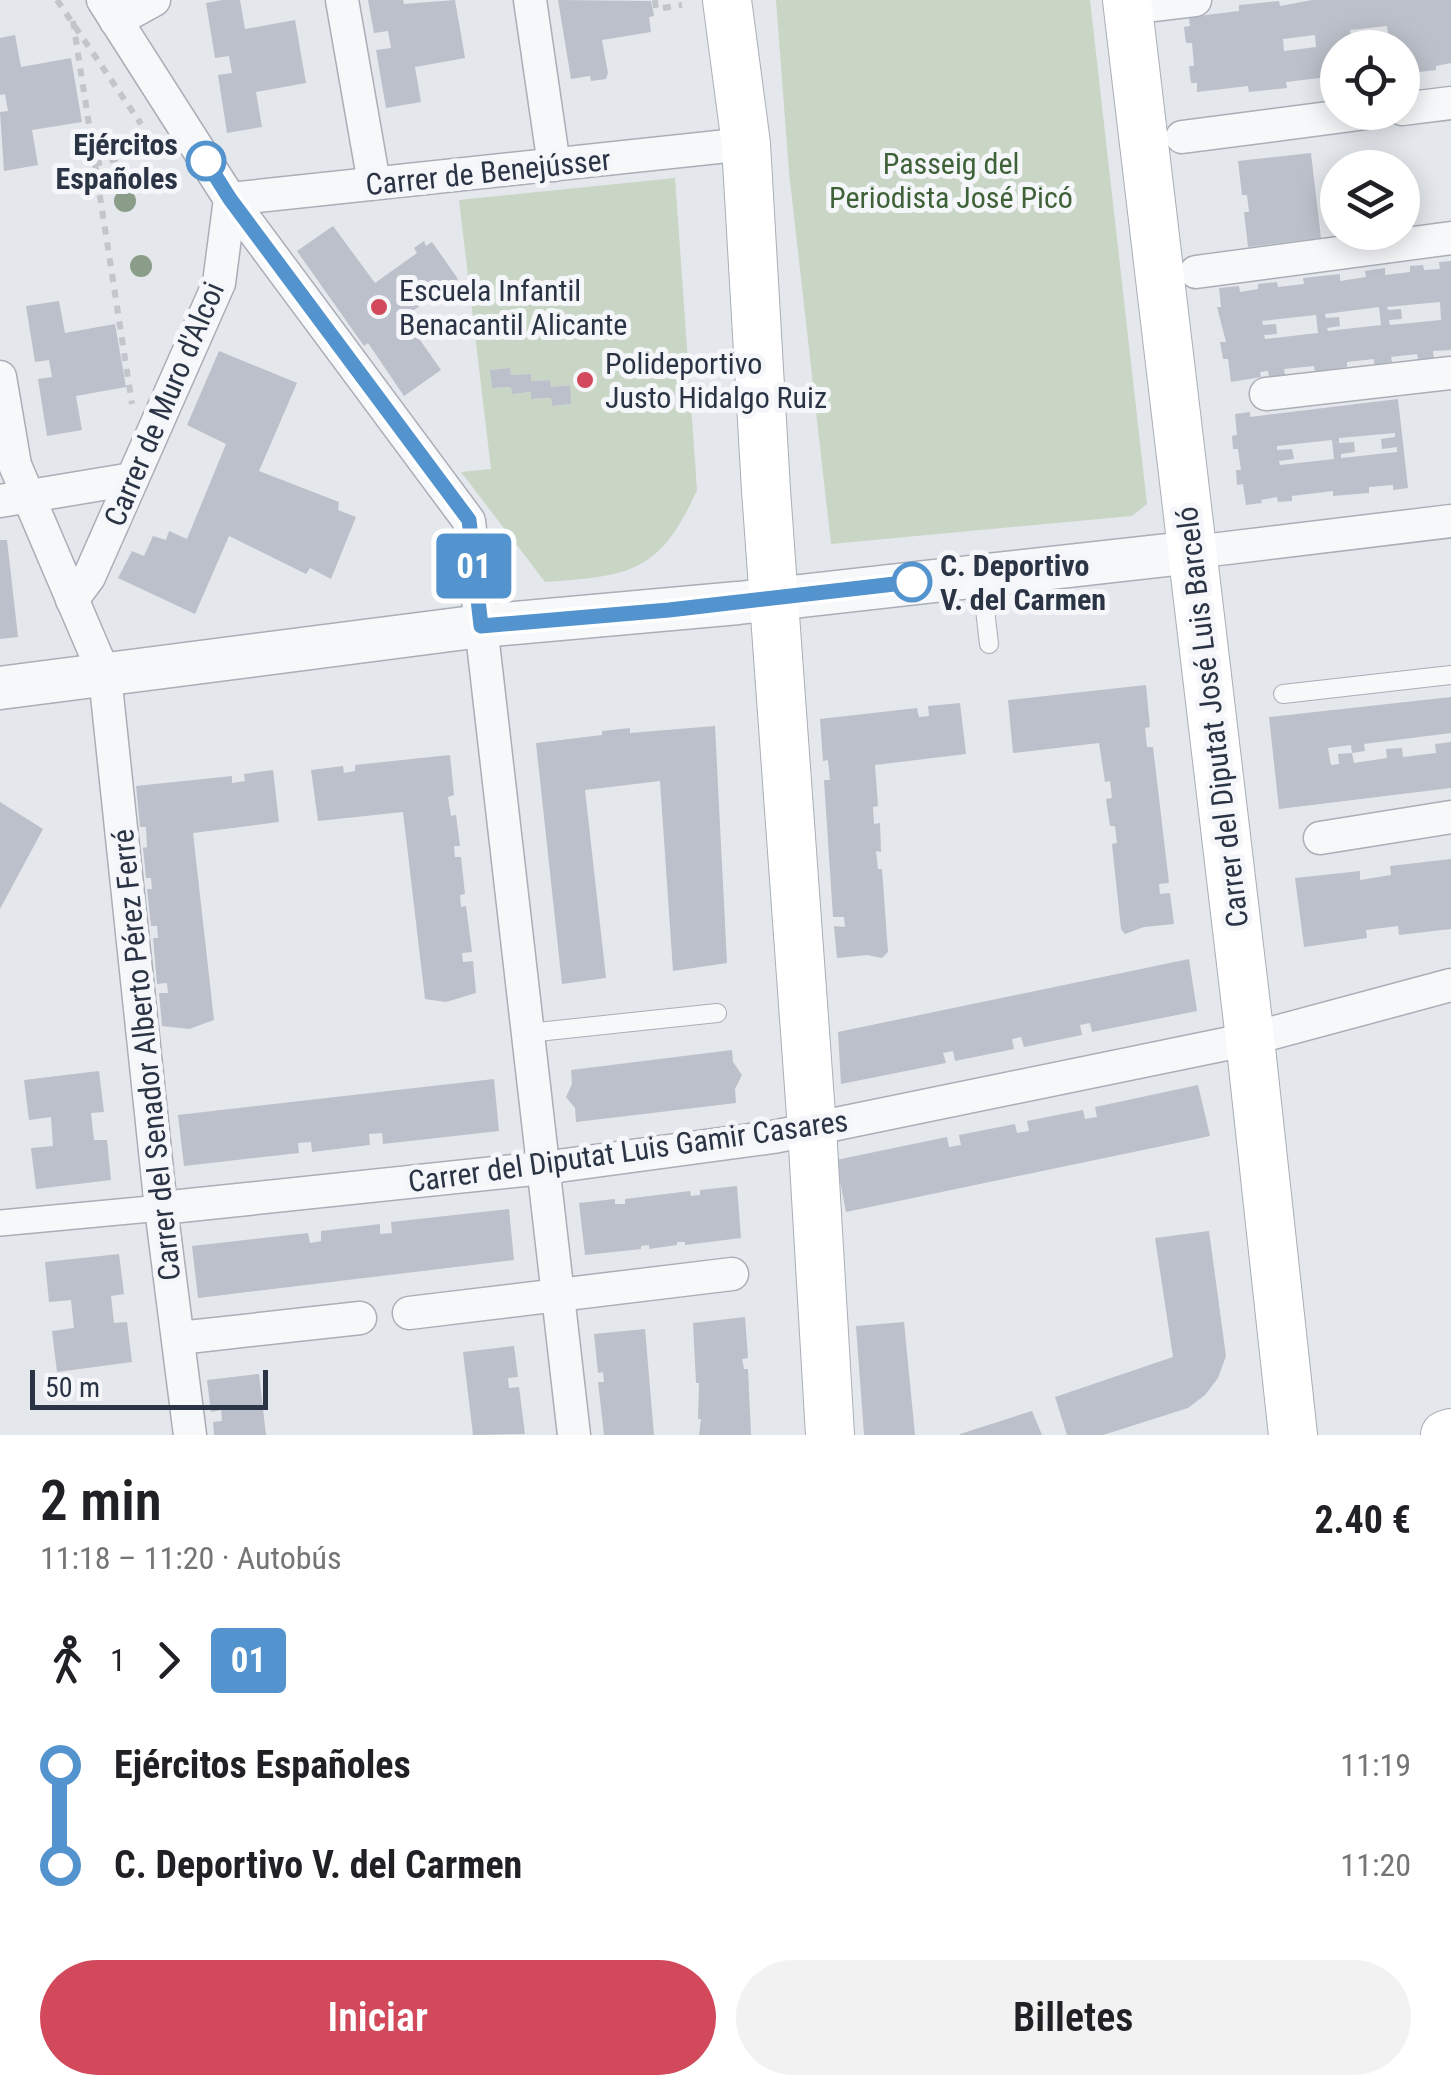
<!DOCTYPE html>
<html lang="es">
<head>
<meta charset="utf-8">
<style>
	:root { --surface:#fff; --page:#f2f2f2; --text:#202124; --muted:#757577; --accent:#d1495b }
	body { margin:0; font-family:"Roboto Condensed",sans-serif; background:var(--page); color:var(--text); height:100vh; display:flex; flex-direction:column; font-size:38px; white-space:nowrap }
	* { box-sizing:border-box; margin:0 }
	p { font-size:32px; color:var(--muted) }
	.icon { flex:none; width:55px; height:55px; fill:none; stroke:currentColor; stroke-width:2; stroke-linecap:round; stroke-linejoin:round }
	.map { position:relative; height:1435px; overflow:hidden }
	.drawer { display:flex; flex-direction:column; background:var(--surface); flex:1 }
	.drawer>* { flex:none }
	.badge { padding:0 20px; border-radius:8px; font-size:35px; line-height:65px }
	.tools { position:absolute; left:1320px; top:30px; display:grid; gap:20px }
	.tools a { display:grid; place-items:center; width:100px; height:100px; border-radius:50%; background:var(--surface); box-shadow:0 5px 25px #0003; font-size:50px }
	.scale { position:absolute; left:30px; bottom:25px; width:238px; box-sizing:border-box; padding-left:10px; border:5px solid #2b3445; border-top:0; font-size:28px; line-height:35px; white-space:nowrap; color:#2b3445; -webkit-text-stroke:8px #f4f6f9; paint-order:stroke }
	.map>.badge { position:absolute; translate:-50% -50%; box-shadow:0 0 0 5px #fff }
	.legs { display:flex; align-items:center; gap:15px; height:110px; padding:0 40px; font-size:32px }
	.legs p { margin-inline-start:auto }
	.head { display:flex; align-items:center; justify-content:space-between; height:170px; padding:0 40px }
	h1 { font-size:55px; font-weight:600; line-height:75px }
	.primary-button { display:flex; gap:20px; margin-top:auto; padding:20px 40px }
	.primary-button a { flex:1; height:115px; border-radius:60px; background:var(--accent); color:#fff; font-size:40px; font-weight:600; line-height:115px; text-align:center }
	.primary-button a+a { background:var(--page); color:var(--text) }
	ul { padding:0 40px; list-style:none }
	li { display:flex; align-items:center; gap:35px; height:100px; font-size:38px }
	li i { display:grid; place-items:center; width:15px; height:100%; margin:0 12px; background:currentColor }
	li i::after { content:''; width:25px; height:25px; margin:-12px; border:8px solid; border-radius:50%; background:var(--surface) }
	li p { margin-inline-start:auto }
	li:first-child i { background:linear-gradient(#0000 50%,currentColor 0) }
	li:last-child i { background:linear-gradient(currentColor 50%,#0000 0) }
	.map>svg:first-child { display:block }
	.green { fill:#c9d6c5; fill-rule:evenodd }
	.building { fill:#bbc0ca; fill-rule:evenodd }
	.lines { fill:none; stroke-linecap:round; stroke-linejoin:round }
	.service-casing { stroke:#a9aeb7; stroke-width:20 }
	.pedestrian-casing { stroke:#a9aeb7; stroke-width:28 }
	.minor-casing { stroke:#a9aeb7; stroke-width:35 }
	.tertiary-casing { stroke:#a9aeb7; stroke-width:45 }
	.secondary-casing { stroke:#a9aeb7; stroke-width:50 }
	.path { stroke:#c2c5cb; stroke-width:6; stroke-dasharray:8 8; stroke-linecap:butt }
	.service { stroke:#f7f8fa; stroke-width:18 }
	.pedestrian { stroke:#f7f8fa; stroke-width:25 }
	.minor { stroke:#f7f8fa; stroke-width:32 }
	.tertiary { stroke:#f7f8fa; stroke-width:42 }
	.secondary { stroke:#fff; stroke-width:48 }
	.tree { fill:#899d89 }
	.line-1-casing { stroke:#fff; stroke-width:22 }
	.line-1 { stroke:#5393ce; stroke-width:15 }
	.stop-1-dot { fill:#fff; stroke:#5393ce; stroke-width:5 }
	.poi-dot { fill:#d1495b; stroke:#f4f6f9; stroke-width:4 }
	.labels { text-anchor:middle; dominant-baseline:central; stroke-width:10; stroke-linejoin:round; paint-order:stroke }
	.stop-label { font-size:30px; font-weight:bold; fill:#2b3445; stroke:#f4f6f9; text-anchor:end }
	.park-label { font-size:30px; fill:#3f6138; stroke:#f4f6f9 }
	.street-label { font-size:30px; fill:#2b3445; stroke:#f4f6f9 }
	.poi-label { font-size:30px; fill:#2b3445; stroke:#f4f6f9; text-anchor:start }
</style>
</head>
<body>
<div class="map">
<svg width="1451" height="1435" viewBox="0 0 1451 1435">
	<rect width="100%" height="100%" fill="#e4e7ec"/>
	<g class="green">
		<polygon points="776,0 1090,0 1147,504 1132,516 831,544 789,172"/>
		<path d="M675 178 697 490C660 573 630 576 545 582L461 472 491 469 459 200ZM510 368 511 375 530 374 531 381 550 380 551 387 569 385 571 404 552 406 551 398 532 399 531 392 512 394 511 387 492 388 491 370Z"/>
	</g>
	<g class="building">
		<polygon points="222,0 240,0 245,29 295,20 306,83 256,92 262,127 227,133 218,75 232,73 229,56 215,58 206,3"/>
		<polygon points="368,0 403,0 404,4 455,0 465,58 415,67 421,102 386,108 376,50 391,48 388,31 374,33"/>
		<polygon points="558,0 651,1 654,16 649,17 651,32 602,40 608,73 606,79 591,81 590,76 571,79"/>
		<path d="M1312 0H1451V63L1436 66V70L1402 74V48H1338V82L1320 84V78L1286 82 1287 88 1249 92 1248 86 1197 92V83H1191L1189 66H1194L1192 43H1186L1184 27 1190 26 1189 17 1239 11V5L1279 1 1280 6ZM1387 26 1389 40 1352 44 1350 30ZM1315 35 1316 47 1284 51 1283 39Z"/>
		<polygon points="15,35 21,67 71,58 82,122 32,130 38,165 4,171 0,112 8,111 5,94 0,95 0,38"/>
		<polygon points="1311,153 1321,238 1248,247 1244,212 1249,212 1247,195 1242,195 1238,161"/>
		<polygon points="333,226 375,283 417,253 414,248 424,241 426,246 432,242 458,279 404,317 441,370 404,396 368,343 364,346 297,251"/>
		<path d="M1451 261V350L1433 351 1434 358 1418 359 1417 354 1391 357 1392 362 1374 365V359L1347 362V367L1315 372 1314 366 1284 369 1285 375 1269 377 1268 371 1260 372 1261 377 1231 382 1228 359H1223L1220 342H1226L1217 307H1221L1219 288 1239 286 1240 292 1258 289V284L1277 282 1278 287 1304 284 1303 278 1340 274V281L1366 277 1365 271 1385 268V275L1410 272V266L1423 265 1424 270 1440 269 1439 262ZM1440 302 1441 320 1390 325 1389 320 1402 319 1401 309 1388 310 1387 307ZM1379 307 1381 325 1328 331 1327 328 1340 326 1339 317 1326 318 1325 314ZM1316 315 1318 333 1265 339 1264 335 1277 334 1276 324 1263 325 1262 321Z"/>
		<polygon points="59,301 65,333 115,324 126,387 76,396 82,430 47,436 38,379 52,377 49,360 35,362 26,306"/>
		<polygon points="219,351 297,383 259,471 339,502 338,510 356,517 331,579 310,568 306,574 229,536 195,614 118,578 132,551 144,556 153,536 166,540 169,531 187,539 226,444 187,425"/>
		<polygon points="510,368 511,375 531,374 531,381 550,380 551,387 570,385 571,404 552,406 551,398 531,399 531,392 512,394 511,387 492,388 490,370"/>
		<path d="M1398 399 1408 488 1393 490V485L1369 487V493L1333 496V491L1292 496V501L1278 502 1277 497 1261 500 1262 503 1246 505 1243 484 1237 485 1236 470H1241L1238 449H1233L1232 436 1237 435 1235 414 1250 412V417ZM1395 433V437L1381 439 1382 449 1397 447V452L1341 458V454L1355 452 1354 442 1339 443V438ZM1332 440 1334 459 1280 465 1279 461 1294 459 1292 449 1277 450V446Z"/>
		<polygon points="0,540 7,540 18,637 0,639"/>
		<polygon points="1146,685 1150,727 1145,728 1147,747 1153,747 1169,883 1159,884 1160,894 1170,893 1174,924 1144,927 1125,934 1121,929 1112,844 1117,843 1115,826 1110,826 1106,799 1112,798 1110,781 1105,782 1099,743 1013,753 1008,700"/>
		<path d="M1451 697V733L1364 744 1365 751 1352 753 1354 763 1387 758 1386 749 1402 748 1403 757 1436 753 1435 744 1451 742V788L1279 809 1269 717ZM1351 745 1352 753 1338 754 1339 764 1331 765 1328 748Z"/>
		<polygon points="960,703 966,754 875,765 878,806 873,807 874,824 880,823 881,852 876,851 878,869 882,869 888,952 882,958 867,955 837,958 834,926 845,927 844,917 833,917 824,780 830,780 828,760 823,761 820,719 917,708 919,717 929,716 928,706"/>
		<polygon points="715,726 727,963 673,971 660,781 585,790 606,978 562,984 536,743 602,735 602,731 630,728 630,733"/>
		<polygon points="450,755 454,795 448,797 451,816 456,815 460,846 454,846 455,857 461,857 465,894 460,895 461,907 466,906 472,952 462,953 463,962 473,961 476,993 446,1002 425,999 403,812 318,821 311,770 343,766 344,773 355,771 355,765"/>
		<polygon points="273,770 279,822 193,833 214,1020 189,1029 162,1026 159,993 168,993 167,983 157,984 153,938 158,938 157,926 151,926 147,889 152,889 151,878 146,878 143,848 147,847 146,827 140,827 136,786 232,776 232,783 245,781 244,774"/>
		<polygon points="0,802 43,829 0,909"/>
		<polygon points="1451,859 1451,929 1399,935 1398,926 1366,930 1367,938 1304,947 1295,878 1360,871 1360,880 1391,875 1390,866"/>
		<polygon points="1189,959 1197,1011 1092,1032 1090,1023 1080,1025 1082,1035 1024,1047 1021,1037 1012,1039 1014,1049 955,1061 953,1051 943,1053 946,1063 841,1084 838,1032"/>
		<polygon points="732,1050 733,1062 742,1075 735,1089 736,1103 576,1122 575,1108 566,1097 572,1084 571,1070"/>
		<polygon points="99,1071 104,1112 91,1113 94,1140 107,1140 111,1180 36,1189 31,1148 53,1146 51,1117 29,1120 24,1080"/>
		<polygon points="494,1079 499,1131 383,1144 382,1133 369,1134 370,1145 312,1152 311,1142 298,1143 299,1153 184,1166 178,1115"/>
		<polygon points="1198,1085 1210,1136 846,1212 836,1160 947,1137 949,1147 961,1145 959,1135 1015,1124 1017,1133 1029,1131 1027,1121 1083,1110 1085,1119 1097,1117 1095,1107"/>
		<polygon points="737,1186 741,1238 685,1245 685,1242 677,1242 677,1245 649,1249 649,1245 641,1246 641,1249 585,1255 579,1203 615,1199 615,1204 625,1204 625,1199 690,1191 691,1196 700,1195 700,1190"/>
		<polygon points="509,1209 514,1260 198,1298 192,1246 308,1233 310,1243 321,1241 321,1231 380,1224 380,1234 392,1233 391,1222"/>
		<polygon points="1209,1231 1226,1356 1218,1378 1205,1395 1188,1408 1103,1435 1067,1435 1055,1397 1173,1357 1155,1238"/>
		<polygon points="119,1254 124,1294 111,1296 114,1323 127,1322 132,1362 57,1372 52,1331 74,1328 71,1300 49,1302 45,1262"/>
		<polygon points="745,1317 748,1358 742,1359 744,1369 748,1369 751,1435 699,1435 701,1419 698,1419 699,1383 696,1383 693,1323"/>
		<polygon points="904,1322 915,1435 864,1435 856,1326"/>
		<polygon points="645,1329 654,1435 604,1435 598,1382 604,1382 603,1372 598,1373 594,1334"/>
		<polygon points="514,1346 518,1377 508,1378 509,1388 519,1387 525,1434 473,1435 463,1352"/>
		<polygon points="259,1374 266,1435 214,1435 213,1422 222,1421 221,1410 211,1412 207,1380"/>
		<polygon points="1032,1411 1042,1435 960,1435 960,1434"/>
	</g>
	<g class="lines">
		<g class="service-casing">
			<g id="service">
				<polyline points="981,575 989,644"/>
				<polyline points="1283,694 1451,675"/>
				<polyline points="528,1033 717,1013"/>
			</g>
		</g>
		<g class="pedestrian-casing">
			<polyline id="pedestrian" points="0,1223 161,1208"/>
		</g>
		<g class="minor-casing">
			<g id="minor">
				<polyline points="103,0 230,199 469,521 574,1435"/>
				<polyline points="342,0 374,183"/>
				<polyline points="530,0 554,165"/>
				<polyline points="1128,8 1195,0"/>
				<polyline points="116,21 154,0"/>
				<polyline points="1402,109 1451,103"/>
				<polyline points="1182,137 1374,112"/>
				<polyline points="1196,272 1451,238"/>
				<polyline points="0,377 15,465 105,676 161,1208 190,1435"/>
				<polyline points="1266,394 1451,373"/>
				<polyline points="0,501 132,479"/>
				<polyline points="1194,552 1451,521"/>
				<polyline points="72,600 89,577 219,283 230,199 746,144"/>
				<polyline points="1320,838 1451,817"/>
				<polyline points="161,1208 543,1168 773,1137 1250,1039 1451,985"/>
				<polyline points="409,1313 732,1274"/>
				<polyline points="179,1338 360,1318"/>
			</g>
		</g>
		<g class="tertiary-casing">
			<polyline id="tertiary" points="0,688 481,626 738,603 1194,552"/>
		</g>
		<g class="secondary-casing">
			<g id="secondary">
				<polyline points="727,0 746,144 766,490 812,1129 830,1435"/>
				<polyline points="1127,0 1250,1039 1293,1435"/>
				<polyline points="1445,1435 1451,1433"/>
			</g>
		</g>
		<g class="path">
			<polyline points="57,0 141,124"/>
			<polyline points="655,0 656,9 682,5"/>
			<polyline points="73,21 132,404"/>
			<polyline points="94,164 158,150 156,147"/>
		</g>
		<use href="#service" class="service"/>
		<use href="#pedestrian" class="pedestrian"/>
		<use href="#minor" class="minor"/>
		<use href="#tertiary" class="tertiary"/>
		<use href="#secondary" class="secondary"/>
	</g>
	<g class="tree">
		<circle cx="125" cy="201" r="11"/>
		<circle cx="141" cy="266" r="11"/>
	</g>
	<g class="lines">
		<g class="line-1-casing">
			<polyline id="line-1" points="206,161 230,199 469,520 481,626 669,610 912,582"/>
		</g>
		<use href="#line-1" class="line-1"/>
	</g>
	<g class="stop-1-dot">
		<circle cx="206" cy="161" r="18"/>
		<circle cx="912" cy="582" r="18"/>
	</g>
	<g class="poi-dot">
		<circle cx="379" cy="307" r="10"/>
		<circle cx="585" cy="380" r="10"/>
	</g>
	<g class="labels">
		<g class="stop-label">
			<text x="178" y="144">Ejércitos<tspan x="178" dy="34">Españoles</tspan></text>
			<text x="940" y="565" text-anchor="start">C. Deportivo<tspan x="940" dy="34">V. del Carmen</tspan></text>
		</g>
		<g class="park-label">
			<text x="951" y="163">Passeig del<tspan x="951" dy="34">Periodista José Picó</tspan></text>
		</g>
		<g class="street-label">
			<text transform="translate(488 172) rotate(-6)">Carrer de Benejússer</text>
			<text transform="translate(164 404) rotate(-67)">Carrer de Muro d'Alcoi</text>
			<text transform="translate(1212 717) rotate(-97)">Carrer del Diputat José Luis Barceló</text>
			<text transform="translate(146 1055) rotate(-96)">Carrer del Senador Alberto Pérez Ferré</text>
			<text transform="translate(628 1151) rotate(-8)">Carrer del Diputat Luis Gamir Casares</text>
		</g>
		<g class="poi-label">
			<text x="399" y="290">Escuela Infantil<tspan x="399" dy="34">Benacantil Alicante</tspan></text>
			<text x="605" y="363">Polideportivo<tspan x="605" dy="34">Justo Hidalgo Ruiz</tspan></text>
		</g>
	</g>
</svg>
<div class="tools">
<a><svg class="icon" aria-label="locate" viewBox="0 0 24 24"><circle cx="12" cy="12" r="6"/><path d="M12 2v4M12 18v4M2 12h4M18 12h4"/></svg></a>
<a><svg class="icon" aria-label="layers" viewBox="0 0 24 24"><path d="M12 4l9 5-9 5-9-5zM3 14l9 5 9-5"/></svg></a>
</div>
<div class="scale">50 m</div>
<b class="badge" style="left:474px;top:566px;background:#5393ce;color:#fff">01</b>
</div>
<section class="drawer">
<div class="head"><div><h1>2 min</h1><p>11:18 – 11:20 · Autobús</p></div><b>2.40 €</b></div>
<div class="legs"><svg class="icon" aria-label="walk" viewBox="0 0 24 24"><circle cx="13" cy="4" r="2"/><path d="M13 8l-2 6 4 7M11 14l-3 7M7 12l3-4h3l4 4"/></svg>1<svg class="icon" aria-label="forward" viewBox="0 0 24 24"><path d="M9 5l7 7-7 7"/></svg><b class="badge" style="background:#5393ce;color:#fff">01</b></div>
<ul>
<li><i style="color:#5393ce"></i><b>Ejércitos Españoles</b><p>11:19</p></li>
<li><i style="color:#5393ce"></i><b>C. Deportivo V. del Carmen</b><p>11:20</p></li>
</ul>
<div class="primary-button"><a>Iniciar</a><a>Billetes</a></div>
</section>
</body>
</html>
